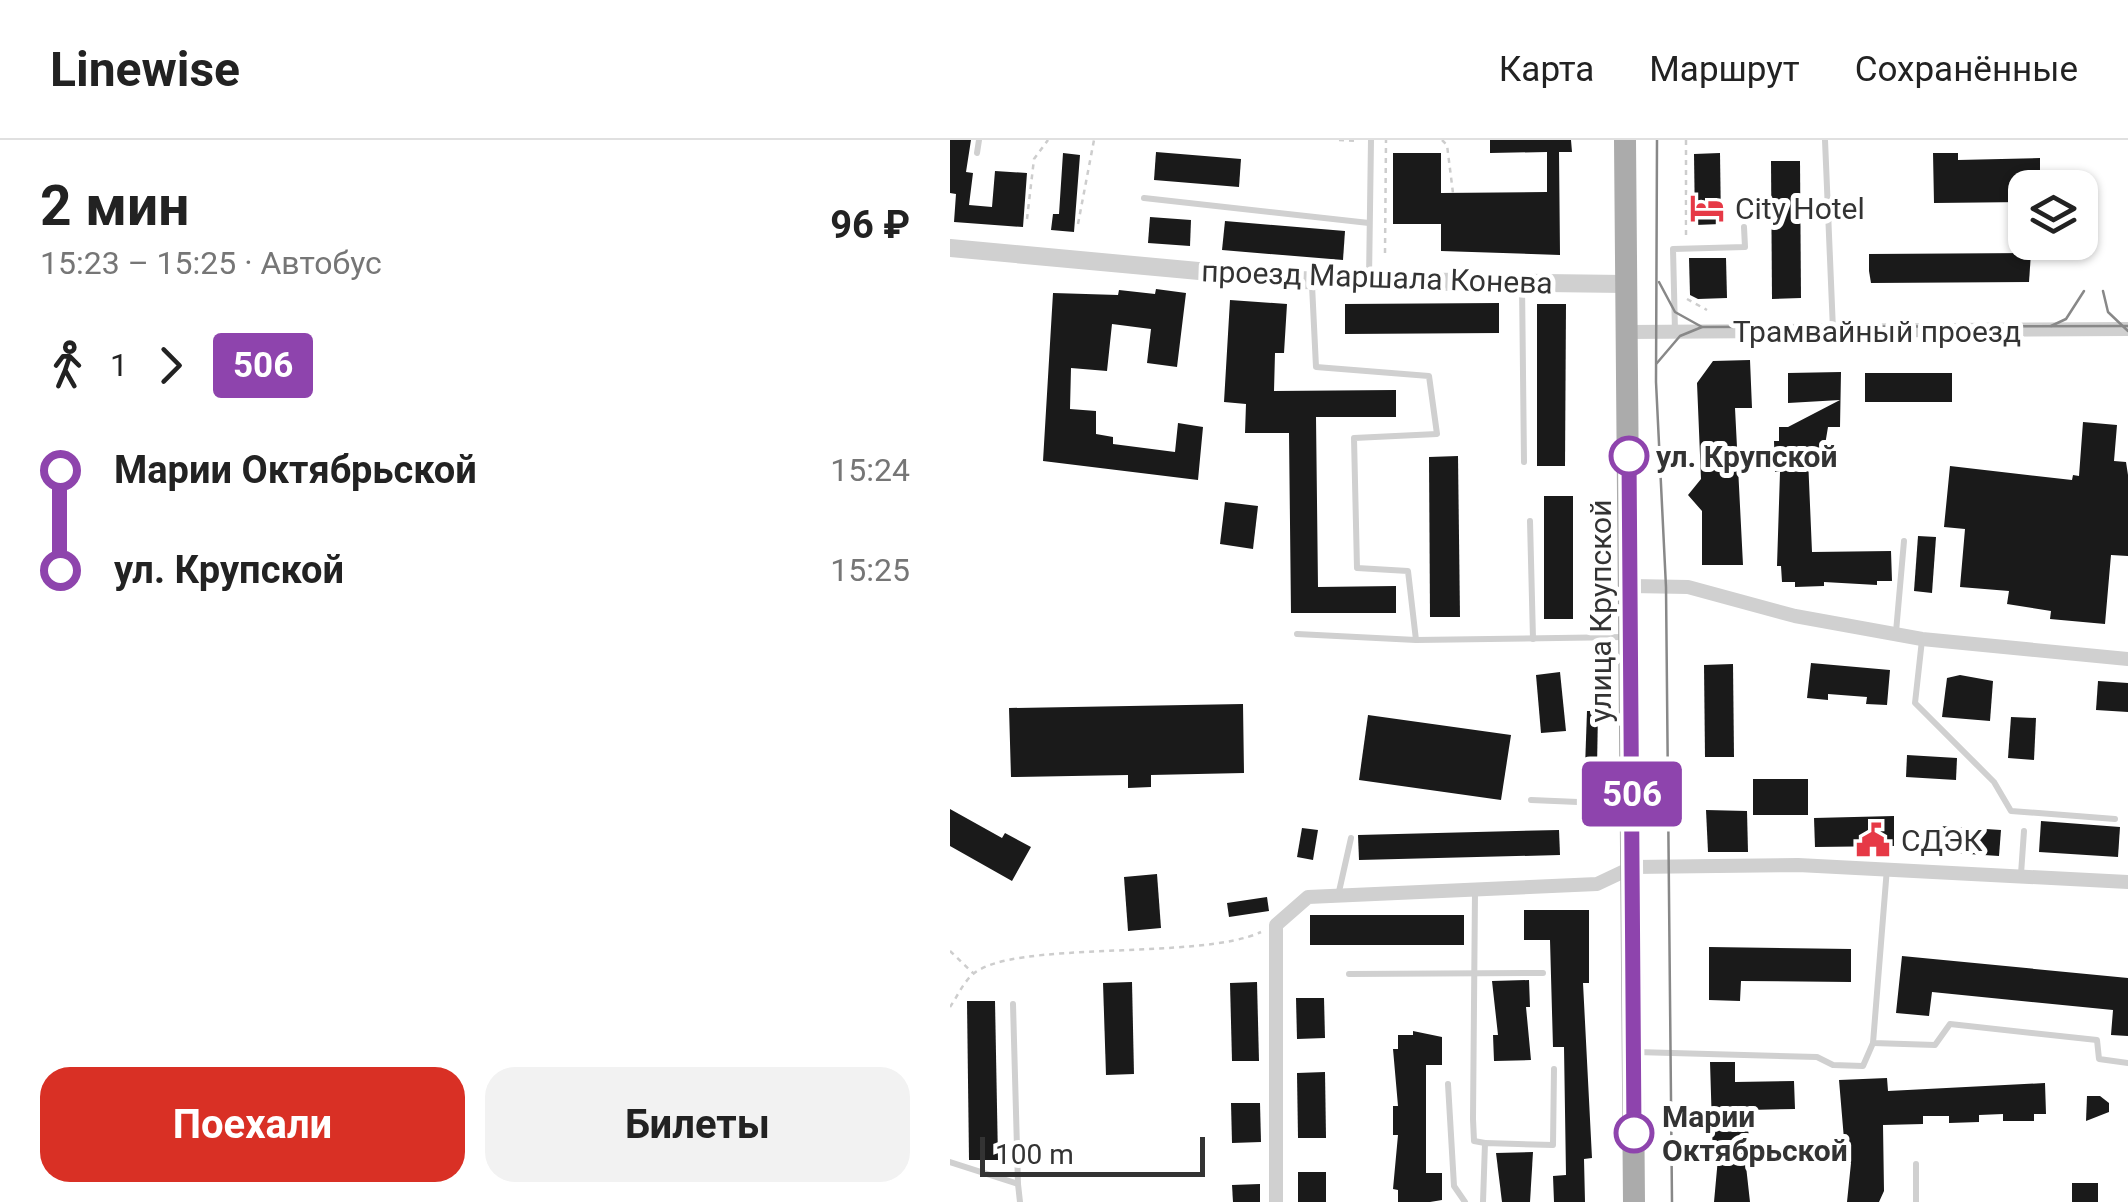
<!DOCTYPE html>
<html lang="ru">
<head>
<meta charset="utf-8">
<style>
	:root { --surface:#fff; --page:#f2f2f2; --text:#222; --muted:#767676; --line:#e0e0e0; --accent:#d93025 }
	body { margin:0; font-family:Roboto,sans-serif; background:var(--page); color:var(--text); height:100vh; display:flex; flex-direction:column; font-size:38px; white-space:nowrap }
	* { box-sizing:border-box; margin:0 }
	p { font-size:32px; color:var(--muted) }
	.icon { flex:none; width:55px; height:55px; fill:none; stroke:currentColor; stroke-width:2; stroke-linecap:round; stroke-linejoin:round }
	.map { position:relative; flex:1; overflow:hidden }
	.side { display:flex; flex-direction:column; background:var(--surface); width:950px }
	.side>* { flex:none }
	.badge { padding:0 20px; border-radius:8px; font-size:35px; line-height:65px }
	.fabs { position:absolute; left:1058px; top:30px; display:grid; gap:20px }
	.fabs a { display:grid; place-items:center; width:90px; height:90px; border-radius:20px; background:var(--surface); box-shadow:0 2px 8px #0004; font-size:50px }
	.scale { position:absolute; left:30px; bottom:25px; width:225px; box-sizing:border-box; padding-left:10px; border:5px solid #333; border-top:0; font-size:28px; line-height:35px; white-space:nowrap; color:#333; -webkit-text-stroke:8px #fff; paint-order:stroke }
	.map>.badge { position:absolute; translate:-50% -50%; box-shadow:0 0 0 5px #fff }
	.legs { display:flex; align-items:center; gap:15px; height:110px; padding:0 40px; font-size:32px }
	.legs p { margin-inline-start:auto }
	.overview { display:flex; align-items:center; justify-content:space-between; height:170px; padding:0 40px }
	h1 { font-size:55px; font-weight:700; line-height:75px }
	.action { display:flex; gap:20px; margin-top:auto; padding:20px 40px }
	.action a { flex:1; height:115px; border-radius:30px; background:var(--accent); color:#fff; font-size:40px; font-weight:700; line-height:115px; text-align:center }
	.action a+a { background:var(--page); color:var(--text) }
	ul { padding:0 40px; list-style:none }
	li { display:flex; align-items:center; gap:35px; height:100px; font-size:38px }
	li i { display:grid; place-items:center; width:15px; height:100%; margin:0 12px; background:currentColor }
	li i::after { content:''; width:25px; height:25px; margin:-12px; border:8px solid; border-radius:50%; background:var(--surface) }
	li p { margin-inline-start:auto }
	li:first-child i { background:linear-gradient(#0000 50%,currentColor 0) }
	li:last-child i { background:linear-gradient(currentColor 50%,#0000 0) }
	header { display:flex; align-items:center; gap:60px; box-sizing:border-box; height:140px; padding:0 50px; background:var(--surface); border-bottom:2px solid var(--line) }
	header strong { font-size:48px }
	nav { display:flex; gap:55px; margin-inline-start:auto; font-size:35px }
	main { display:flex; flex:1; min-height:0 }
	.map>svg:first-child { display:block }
	.building { fill:#1a1a1a }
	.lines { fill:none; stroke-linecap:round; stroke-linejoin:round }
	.path { stroke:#cdcdcd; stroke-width:2.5; stroke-dasharray:5 5; stroke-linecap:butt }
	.service { stroke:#d0d0d0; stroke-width:6 }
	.minor { stroke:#d0d0d0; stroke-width:14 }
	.tertiary { stroke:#d0d0d0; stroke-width:18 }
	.primary { stroke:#ababab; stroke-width:22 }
	.tram { stroke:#888; stroke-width:2.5 }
	.line-1-casing { stroke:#fff; stroke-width:22 }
	.line-1 { stroke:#8e44ad; stroke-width:15 }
	.stop-1-dot { fill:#fff; stroke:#8e44ad; stroke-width:5 }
	.labels { text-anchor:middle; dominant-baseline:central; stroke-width:10; stroke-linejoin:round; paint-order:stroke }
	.poi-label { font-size:30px; fill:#333; stroke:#fff; text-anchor:start }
	.street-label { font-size:30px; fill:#333; stroke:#fff }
	.stop-label { font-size:30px; font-weight:bold; fill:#333; stroke:#fff; text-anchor:start }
</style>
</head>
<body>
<header>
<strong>Linewise</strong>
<nav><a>Карта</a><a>Маршрут</a><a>Сохранённые</a></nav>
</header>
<main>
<section class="side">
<div class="overview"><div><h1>2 мин</h1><p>15:23 – 15:25 · Автобус</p></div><b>96 ₽</b></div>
<div class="legs"><svg class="icon" aria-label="walk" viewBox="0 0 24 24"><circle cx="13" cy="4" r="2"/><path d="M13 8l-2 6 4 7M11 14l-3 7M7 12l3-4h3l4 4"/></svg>1<svg class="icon" aria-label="forward" viewBox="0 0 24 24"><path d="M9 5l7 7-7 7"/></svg><b class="badge" style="background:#8e44ad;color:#fff">506</b></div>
<ul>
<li><i style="color:#8e44ad"></i><b>Марии Октябрьской</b><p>15:24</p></li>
<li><i style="color:#8e44ad"></i><b>ул. Крупской</b><p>15:25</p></li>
</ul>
<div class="action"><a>Поехали</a><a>Билеты</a></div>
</section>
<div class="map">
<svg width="1178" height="1062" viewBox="0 0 1178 1062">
	<rect width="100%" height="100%" fill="#fff"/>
	<g class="building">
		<polygon points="0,0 21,0 16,32 23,33 19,65 42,67 45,31 77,33 73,87 4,82 6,54 0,53"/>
		<polygon points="540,0 621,0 622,12 609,12 610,115 491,111 491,84 443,84 443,13 491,13 491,53 597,52 597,12 540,13"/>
		<polygon points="206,12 291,19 289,47 204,40"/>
		<polygon points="113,13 130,15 124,92 101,90 103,74 109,74"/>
		<polygon points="770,13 771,84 745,85 744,14"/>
		<polygon points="983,13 1008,13 1008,20 1090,18 1090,48 1075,48 1075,62 984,63"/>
		<polygon points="821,21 850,21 851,158 822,159"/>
		<polygon points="200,77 241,80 240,106 198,103"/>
		<polygon points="275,81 395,91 393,120 272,110"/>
		<polygon points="1081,113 1079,142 921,143 919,131 919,114"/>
		<polygon points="739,118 776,118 777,158 748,159 740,155"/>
		<polygon points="206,149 236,153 227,227 197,223 201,189 162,184 157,231 121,228 120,269 146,271 146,294 163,297 163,304 225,312 228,283 253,287 248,340 93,321 103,153 168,155 169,150 205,154"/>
		<polygon points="280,160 337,164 334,213 325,213 324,251 446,250 446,277 366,277 368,447 446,446 446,473 341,473 339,293 295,293 296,264 274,262"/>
		<polygon points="549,163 549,193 395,194 395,164"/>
		<polygon points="587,164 616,164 615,326 587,326"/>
		<polygon points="800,220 802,268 785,268 793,425 752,425 752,371 738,355 751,339 747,243 763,221"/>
		<polygon points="891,232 890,287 878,287 873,317 858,318 862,412 941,411 942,441 927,441 927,445 874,442 874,446 845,447 845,442 832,442 831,426 827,426 830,332 825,332 824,301 829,301 829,287 838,287 890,260 838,263 838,233"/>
		<rect x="915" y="233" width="87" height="29"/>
		<polygon points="1133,282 1167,285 1164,321 1176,322 1178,335 1178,416 1161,415 1155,484 1100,479 1101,471 1057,464 1059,451 1010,447 1015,389 994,387 1000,326 1122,340 1123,335 1129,336"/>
		<polygon points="508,316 510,477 480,477 479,317"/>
		<rect x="594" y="356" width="29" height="123"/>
		<polygon points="275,362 308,366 303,409 270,404"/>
		<polygon points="968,396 986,397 982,453 964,451"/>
		<polygon points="861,523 940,530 937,565 916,564 917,557 878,554 878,560 857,558"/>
		<polygon points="783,524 784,617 755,617 754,525"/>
		<polygon points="610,532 616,591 591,593 586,535"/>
		<polygon points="1010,535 1043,541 1040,581 992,577 997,538"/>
		<polygon points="1148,541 1178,543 1178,572 1146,570"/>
		<polygon points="293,564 294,633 201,635 201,647 178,648 178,635 61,637 59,568"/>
		<polygon points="637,571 648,571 647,628 635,628"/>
		<polygon points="418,575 561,595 551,660 409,640"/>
		<polygon points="1061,577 1086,578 1084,620 1058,618"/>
		<polygon points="957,615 1007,618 1006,640 956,637"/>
		<rect x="803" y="639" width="55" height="36"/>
		<polygon points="0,669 52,698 55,693 81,707 62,741 0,706"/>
		<polygon points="756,670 797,671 798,712 758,712"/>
		<polygon points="944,676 944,706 865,707 864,678"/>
		<polygon points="1091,681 1170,687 1168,717 1089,712"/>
		<polygon points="990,686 1051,690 1049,716 988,712"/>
		<polygon points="352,688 368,690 363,720 347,717"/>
		<polygon points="609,690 610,715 409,720 408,695"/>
		<polygon points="207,734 211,788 178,791 174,737"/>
		<polygon points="317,757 319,771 279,777 277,763"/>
		<polygon points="574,770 639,770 639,843 633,843 642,1018 634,1019 635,1062 604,1062 603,1036 616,1035 614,907 603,907 600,800 574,800"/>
		<rect x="360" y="775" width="154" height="30"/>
		<polygon points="759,807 901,809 901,842 791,841 790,861 759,860"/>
		<polygon points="952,816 1178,838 1178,896 1161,895 1163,870 982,852 979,876 946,873"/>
		<polygon points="579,840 580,867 576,867 581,920 544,921 543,895 548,895 542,841"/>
		<polygon points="182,842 184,934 156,935 153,843"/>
		<polygon points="307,842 309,921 282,921 280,843"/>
		<polygon points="346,858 374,858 375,898 347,899"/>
		<polygon points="17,861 45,861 48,1020 19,1020"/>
		<polygon points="463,891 492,897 492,925 476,925 476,1033 492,1033 492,1060 480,1062 448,1062 448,1050 443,1049 448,995 443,995 443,966 448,966 443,909 448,909 448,895 463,895"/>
		<polygon points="760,922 785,922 785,942 844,941 845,969 798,970 799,1017 795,1017 800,1062 764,1062 768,1018 763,1019"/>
		<polygon points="375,932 376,998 348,998 347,933"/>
		<polygon points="937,938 938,951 1095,943 1096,974 1084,974 1084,981 1053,981 1053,974 1029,975 1029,982 999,983 999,976 973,976 973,984 933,985 934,1051 929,1062 897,1062 901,1023 896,1023 889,940"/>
		<polygon points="1137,956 1150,956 1159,963 1159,972 1136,981"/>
		<polygon points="281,963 310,963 311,1002 282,1003"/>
		<polygon points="583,1012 580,1062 552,1062 546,1013"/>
		<rect x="348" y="1032" width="28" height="30"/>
		<rect x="1122" y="1043" width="26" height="19"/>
		<polygon points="310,1044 310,1062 283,1062 282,1045"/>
	</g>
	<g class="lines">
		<g class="path">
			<polyline points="389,0 408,1"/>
			<polyline points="492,0 497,5 503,53"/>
			<polyline points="736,0 736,98"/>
			<polyline points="77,79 84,19 98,0"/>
			<polyline points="128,84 144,0"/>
			<polyline points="435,113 436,0"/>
			<polyline points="737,159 757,170"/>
			<polyline points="0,811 23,833"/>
			<path d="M0 867C7 857 13 843 22 835 60 799 250 821 311 792"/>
		</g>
		<g class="service">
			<polyline points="875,0 883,190"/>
			<polyline points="27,13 29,0"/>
			<polyline points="194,58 419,83"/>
			<polyline points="419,139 421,0"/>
			<polyline points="572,144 574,322"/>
			<polyline points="362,145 366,227 479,236 487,294 404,298 407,428 458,431 466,500 675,497"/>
			<polyline points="725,191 723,109 795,107 794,87"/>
			<polyline points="580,381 583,499"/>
			<polyline points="946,492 954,401"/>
			<polyline points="347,494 466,500"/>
			<polyline points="972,500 965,563 1044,642 1061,671 1165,679"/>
			<polyline points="581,660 675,664"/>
			<polyline points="937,728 923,903 985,905 1000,884 1147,900 1149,919 1178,923"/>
			<polyline points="1071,734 1074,691"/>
			<polyline points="525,752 523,979 524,1001 535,1003"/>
			<polyline points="388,756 401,698"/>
			<polyline points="399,834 593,833"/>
			<polyline points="63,864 68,1044"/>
			<polyline points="686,912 867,917 883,925 913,926 923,903"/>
			<polyline points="498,944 504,1046 515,1062"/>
			<polyline points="0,1022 68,1044 70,1062"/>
			<polyline points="966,1024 966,1062"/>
			<polyline points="533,1062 535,1003 603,1005 604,929"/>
		</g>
		<g class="minor">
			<polyline points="677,192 1178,189"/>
			<polyline points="681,446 738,447 845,476 972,499 1178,519"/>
			<polyline points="326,1062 326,785 358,757 647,744 683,727 848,725 1178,742"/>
		</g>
		<polyline class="tertiary" points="0,108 346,140 675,144"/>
		<polyline class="primary" points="675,0 684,1062"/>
		<g class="tram">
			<polyline points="707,0 706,242 716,447 722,1062"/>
			<polyline points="709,142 725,172 752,187"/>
			<polyline points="1153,151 1158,172 1178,191"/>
			<polyline points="1101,186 1116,179 1134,151"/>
			<polyline points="707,223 730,196 752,187 1178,186"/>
		</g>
	</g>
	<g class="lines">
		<g class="line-1-casing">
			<polyline id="line-1" points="679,316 684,993"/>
		</g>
		<use href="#line-1" class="line-1"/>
	</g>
	<defs>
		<g id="hotel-bare" transform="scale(2.7)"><path d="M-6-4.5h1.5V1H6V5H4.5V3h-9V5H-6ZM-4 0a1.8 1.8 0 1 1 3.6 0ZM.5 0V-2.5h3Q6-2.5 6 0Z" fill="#e63946" stroke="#fff" stroke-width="2.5" paint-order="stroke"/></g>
		<g id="civic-bare" transform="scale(2.7)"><path d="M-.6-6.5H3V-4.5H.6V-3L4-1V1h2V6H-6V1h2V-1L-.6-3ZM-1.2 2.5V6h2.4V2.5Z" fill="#e63946" stroke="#fff" stroke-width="2.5" paint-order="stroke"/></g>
	</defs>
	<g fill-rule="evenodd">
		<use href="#hotel-bare" x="757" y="68"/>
		<use href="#civic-bare" x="923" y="700"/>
	</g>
	<g class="stop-1-dot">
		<circle cx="679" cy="316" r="18"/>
		<circle cx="684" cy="993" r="18"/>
	</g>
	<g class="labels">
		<g class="poi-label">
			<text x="785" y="68">City Hotel</text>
			<text x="951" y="700">СДЭК</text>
		</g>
		<g class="street-label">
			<text transform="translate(427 137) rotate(2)">проезд Маршала Конева</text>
			<text x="927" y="191">Трамвайный проезд</text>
			<text transform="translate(650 471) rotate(-90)">улица Крупской</text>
		</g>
		<g class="stop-label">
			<text x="706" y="316">ул. Крупской</text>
			<text x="712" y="976">Марии<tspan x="712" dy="34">Октябрьской</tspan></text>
		</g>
	</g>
</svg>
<div class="fabs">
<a><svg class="icon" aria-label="layers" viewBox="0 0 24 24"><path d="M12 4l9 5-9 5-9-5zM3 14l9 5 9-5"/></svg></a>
</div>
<div class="scale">100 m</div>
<b class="badge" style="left:682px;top:654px;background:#8e44ad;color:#fff">506</b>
</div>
</main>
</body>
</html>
